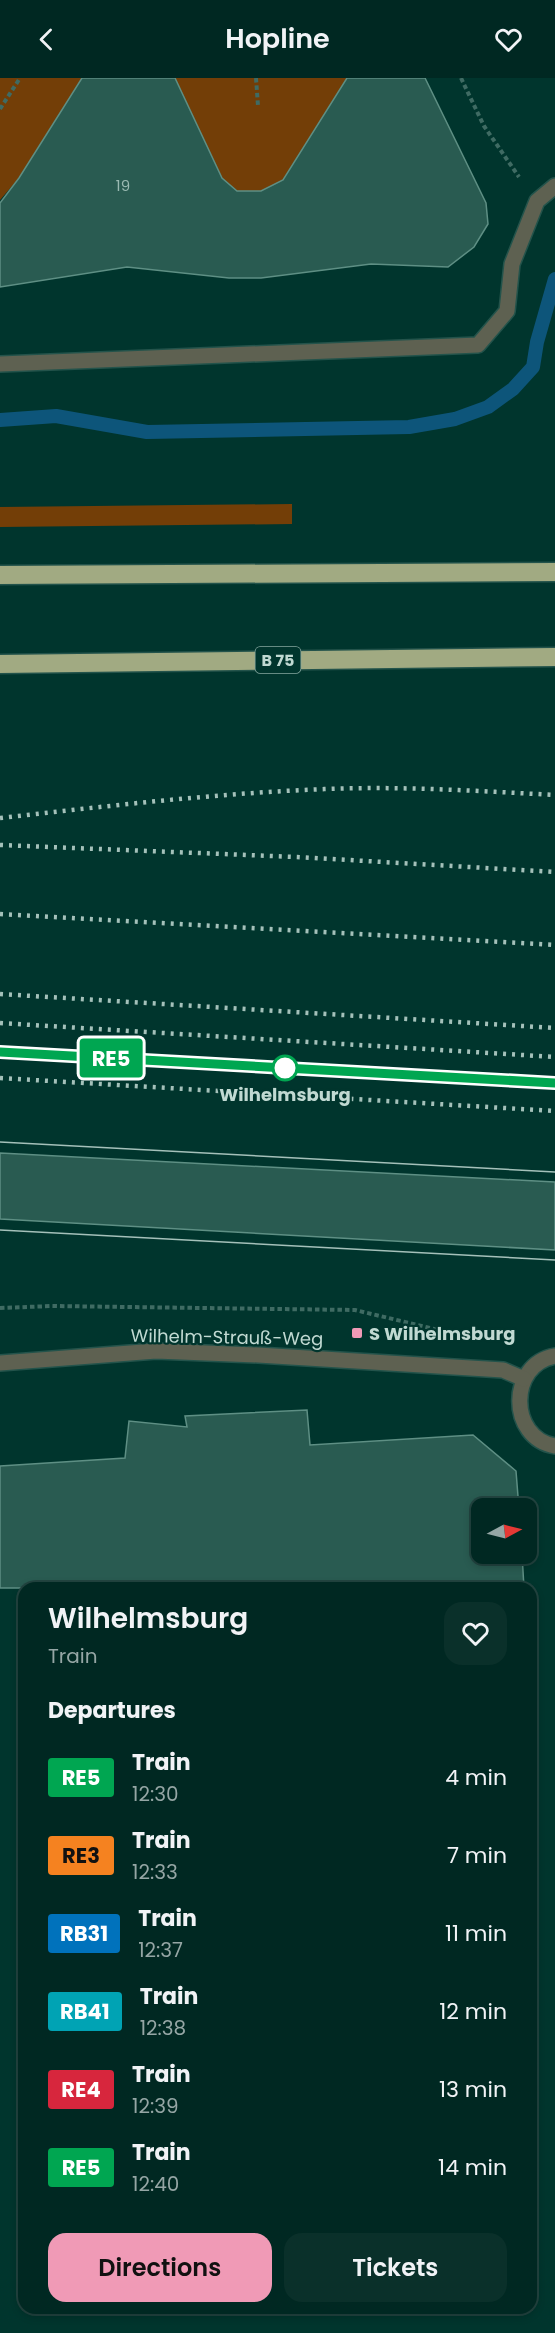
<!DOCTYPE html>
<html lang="en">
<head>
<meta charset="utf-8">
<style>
	:root { --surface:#002822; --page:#0a302a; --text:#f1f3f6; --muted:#95a6a5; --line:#224440; --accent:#f09ab6 }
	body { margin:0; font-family:Poppins,sans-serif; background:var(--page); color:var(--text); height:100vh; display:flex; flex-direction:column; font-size:22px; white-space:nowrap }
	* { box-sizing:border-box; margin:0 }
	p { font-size:20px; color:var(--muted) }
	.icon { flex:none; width:33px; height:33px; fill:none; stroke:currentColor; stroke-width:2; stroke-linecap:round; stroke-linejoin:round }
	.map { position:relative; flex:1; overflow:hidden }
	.side { position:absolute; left:18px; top:1504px; width:519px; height:732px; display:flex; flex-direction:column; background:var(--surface); border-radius:18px; box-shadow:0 3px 9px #0003,0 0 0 2px var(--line) }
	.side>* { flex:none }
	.badge { padding:0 12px; border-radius:4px; font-size:21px; line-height:39px }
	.needle { width:39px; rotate:83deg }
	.controls { position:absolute; left:471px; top:1420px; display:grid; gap:12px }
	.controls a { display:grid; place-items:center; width:66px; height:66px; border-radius:12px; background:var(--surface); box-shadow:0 3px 9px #0003,0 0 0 2px var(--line); font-size:30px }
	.map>.badge { position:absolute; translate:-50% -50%; box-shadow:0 0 0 3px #fff }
	h2 { padding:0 30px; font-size:22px; line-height:54px }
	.round { display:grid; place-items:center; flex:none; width:63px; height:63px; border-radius:18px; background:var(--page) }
	.headline { display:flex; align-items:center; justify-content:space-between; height:102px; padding:0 30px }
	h1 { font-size:28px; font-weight:600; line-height:45px }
	.cta { display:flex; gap:12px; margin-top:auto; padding:12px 30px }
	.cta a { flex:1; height:69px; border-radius:18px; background:var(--accent); color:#111; font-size:24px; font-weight:600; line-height:69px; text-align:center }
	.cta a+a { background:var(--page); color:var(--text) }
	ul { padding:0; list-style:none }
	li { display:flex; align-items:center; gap:18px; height:78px; padding:0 30px }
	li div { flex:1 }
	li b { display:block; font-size:22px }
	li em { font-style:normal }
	li .badge { min-width:66px; font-weight:700; text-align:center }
	header { display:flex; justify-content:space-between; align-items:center; height:78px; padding:0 30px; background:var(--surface); font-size:27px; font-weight:600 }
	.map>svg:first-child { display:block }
	.green { fill:#733e07 }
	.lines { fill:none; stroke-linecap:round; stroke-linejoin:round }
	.stream { stroke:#0d557a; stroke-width:14 }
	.building { fill:#295b51; stroke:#5e8f84; stroke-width:1.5 }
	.minor-casing { stroke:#23534b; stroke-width:18 }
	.highway-casing { stroke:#23534b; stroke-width:21 }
	.path { stroke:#3f6b63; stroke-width:4; stroke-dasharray:4.5 3; stroke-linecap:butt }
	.minor { stroke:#5e6151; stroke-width:15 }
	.highway { stroke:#a1aa82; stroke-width:18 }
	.tram { stroke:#a4c1ba; stroke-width:1.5 }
	.rail { stroke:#a4c1ba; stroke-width:4.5; stroke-dasharray:3 6; stroke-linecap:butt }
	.line-casing { stroke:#fff; stroke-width:14 }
	.line { stroke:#00a651; stroke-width:9 }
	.stop-dot { fill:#fff; stroke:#00a651; stroke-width:3 }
	.poi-dot { fill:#f09ab6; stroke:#00352d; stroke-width:2 }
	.labels { text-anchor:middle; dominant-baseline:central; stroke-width:4.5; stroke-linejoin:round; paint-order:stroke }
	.number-label { font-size:15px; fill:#9abab2 }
	.shield { fill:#00352d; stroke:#86a8a0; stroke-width:1.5 }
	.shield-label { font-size:16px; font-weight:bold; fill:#c0d9d2 }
	.stop-label { font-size:18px; font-weight:bold; fill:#c0d9d2; stroke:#00352d }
	.poi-label { font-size:18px; font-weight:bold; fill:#c0d9d2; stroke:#00352d; text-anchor:start }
	.street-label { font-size:18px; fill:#c0d9d2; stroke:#00352d }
</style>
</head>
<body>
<header><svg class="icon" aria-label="back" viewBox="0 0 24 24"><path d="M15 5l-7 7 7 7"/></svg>Hopline<svg class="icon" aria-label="heart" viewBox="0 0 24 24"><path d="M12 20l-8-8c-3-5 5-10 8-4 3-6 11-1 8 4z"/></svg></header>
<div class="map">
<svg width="555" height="2255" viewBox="0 0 555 2255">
	<rect width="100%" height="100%" fill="#00352d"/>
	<g class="green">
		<polygon points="0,0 82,0 19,100 0,122"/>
		<polygon points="174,0 348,0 283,102 261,113 237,113 222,100"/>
		<polygon points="292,426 292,446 0,449 0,429"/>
	</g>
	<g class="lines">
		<polyline class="stream" points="0,342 56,338 147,354 409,349 455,341 488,329 513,311 533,289 537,264 555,201"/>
	</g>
	<g class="building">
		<polygon points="82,0 175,0 222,100 237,113 261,113 283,102 347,0 425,0 486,125 488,146 474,169 448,189 371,186 261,200 229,200 127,189 0,209 0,125 19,100"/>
		<polygon points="0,1075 555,1104 555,1172 0,1141"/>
		<polygon points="307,1332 310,1367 473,1357 516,1393 519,1431 482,1431 482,1476 522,1476 524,1510 0,1510 0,1388 125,1380 129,1343 187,1349 185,1338"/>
	</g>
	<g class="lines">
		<g class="minor-casing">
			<g id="minor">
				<polyline points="0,286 478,267 507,233 512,186 537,123 555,108"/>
				<path d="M555 1278C508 1286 508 1360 555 1368"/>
				<polyline points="0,1285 156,1273 258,1277 503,1292 524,1301"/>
			</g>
		</g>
		<g class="highway-casing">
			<g id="highway">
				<polyline points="0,497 555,494"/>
				<polyline points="0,586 555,579"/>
			</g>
		</g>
		<g class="path">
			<polyline points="256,0 258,28"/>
			<polyline points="461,0 484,48 519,99"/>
			<polyline points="0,31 20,0"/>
			<polyline points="0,1230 52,1228 355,1232 447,1254"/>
		</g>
		<use href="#minor" class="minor"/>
		<use href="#highway" class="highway"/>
		<g class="tram">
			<polyline points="0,1064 555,1094"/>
			<polyline points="0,1152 555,1182"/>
		</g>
		<g class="rail">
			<path d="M0 740C109 728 218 715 327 711 403 708 479 713 555 717"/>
			<polyline points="0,767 297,779 555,794"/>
			<polyline points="0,836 555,867"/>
			<polyline points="0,916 555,950"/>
			<polyline points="0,945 555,979"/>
			<polyline points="0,974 555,1005"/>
			<polyline points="0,1000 555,1033"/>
		</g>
	</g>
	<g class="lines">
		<g class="line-casing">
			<polyline id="line" points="0,974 555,1005"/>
		</g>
		<use href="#line" class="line"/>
	</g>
	<circle class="stop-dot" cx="285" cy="990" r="12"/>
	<rect class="poi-dot" x="351" y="1249" width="12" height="12" rx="3"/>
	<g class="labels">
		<g class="number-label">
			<text x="123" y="107">19</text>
		</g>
		<rect class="shield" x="255.5" y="569" width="45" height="26" rx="4.5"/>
		<g class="shield-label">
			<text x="278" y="582">B 75</text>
		</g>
		<g class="stop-label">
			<text x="285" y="1016">Wilhelmsburg</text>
		</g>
		<g class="poi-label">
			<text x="369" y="1255">S Wilhelmsburg</text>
		</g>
		<g class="street-label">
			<text transform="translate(227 1259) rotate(1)">Wilhelm-Strauß-Weg</text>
		</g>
	</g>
</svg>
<div class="controls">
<a><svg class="needle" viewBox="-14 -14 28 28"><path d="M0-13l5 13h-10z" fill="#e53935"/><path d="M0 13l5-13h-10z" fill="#95a6a5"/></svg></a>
</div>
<b class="badge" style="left:111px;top:980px;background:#00a651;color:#fff">RE5</b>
<section class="side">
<div class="headline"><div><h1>Wilhelmsburg</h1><p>Train</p></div><a class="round"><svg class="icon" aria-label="heart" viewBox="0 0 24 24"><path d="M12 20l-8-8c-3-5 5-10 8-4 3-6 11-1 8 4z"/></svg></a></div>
<h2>Departures</h2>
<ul>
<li><span class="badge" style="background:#00a651;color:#fff">RE5</span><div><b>Train</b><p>12:30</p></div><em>4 min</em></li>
<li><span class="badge" style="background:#f58220;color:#111">RE3</span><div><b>Train</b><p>12:33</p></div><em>7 min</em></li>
<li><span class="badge" style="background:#0072bc;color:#fff">RB31</span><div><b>Train</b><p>12:37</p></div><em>11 min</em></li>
<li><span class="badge" style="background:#00a3b4;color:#fff">RB41</span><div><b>Train</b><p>12:38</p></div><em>12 min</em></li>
<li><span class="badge" style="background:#d7263d;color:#fff">RE4</span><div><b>Train</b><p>12:39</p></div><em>13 min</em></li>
<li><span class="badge" style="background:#00a651;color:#fff">RE5</span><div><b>Train</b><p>12:40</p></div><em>14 min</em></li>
</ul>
<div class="cta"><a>Directions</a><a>Tickets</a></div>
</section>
</div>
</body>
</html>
